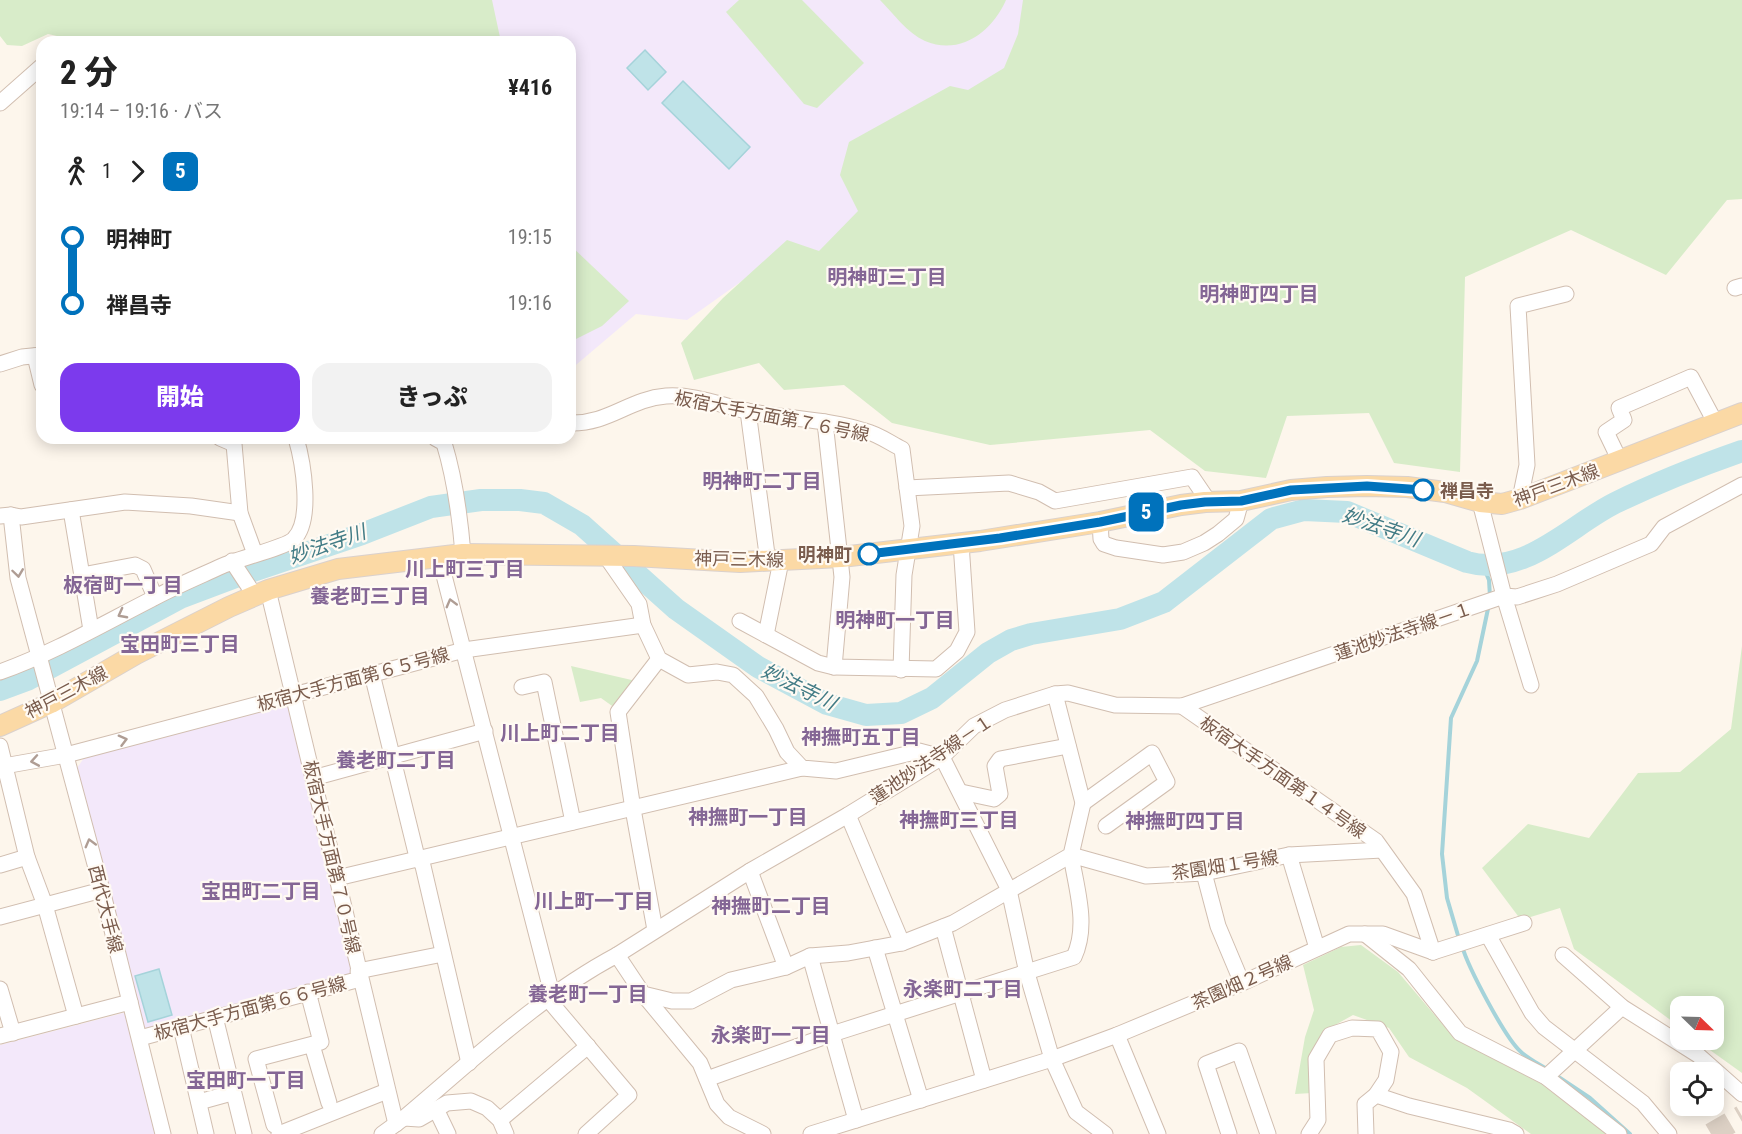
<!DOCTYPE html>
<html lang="ja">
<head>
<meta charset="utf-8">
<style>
	:root { --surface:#fff; --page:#f2f2f2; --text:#222; --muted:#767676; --accent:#7c3aed }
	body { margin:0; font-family:"Roboto Condensed","Noto Sans JP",sans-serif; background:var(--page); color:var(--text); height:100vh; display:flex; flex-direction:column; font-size:22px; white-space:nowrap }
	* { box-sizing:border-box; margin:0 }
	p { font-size:20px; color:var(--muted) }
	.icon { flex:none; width:33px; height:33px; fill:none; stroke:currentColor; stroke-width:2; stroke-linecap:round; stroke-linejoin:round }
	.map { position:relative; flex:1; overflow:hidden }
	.side { position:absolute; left:36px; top:36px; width:540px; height:408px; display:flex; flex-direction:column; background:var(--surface); border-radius:18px; box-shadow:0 3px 15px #0003 }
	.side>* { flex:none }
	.badge { padding:0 12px; border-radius:9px; font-size:21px; line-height:39px }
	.needle { width:39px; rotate:113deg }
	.controls { position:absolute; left:1670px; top:996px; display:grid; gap:12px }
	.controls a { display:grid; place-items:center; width:54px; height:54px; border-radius:12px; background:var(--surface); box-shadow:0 3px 15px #0003; font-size:30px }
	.map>.badge { position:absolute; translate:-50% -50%; box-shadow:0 0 0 3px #fff }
	.legs { display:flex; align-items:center; gap:9px; height:66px; padding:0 24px; font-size:20px }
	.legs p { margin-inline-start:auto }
	.head { display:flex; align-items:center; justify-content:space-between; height:102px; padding:0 24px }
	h1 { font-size:33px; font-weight:800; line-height:45px }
	.action { display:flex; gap:12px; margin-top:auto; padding:12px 24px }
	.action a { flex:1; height:69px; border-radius:18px; background:var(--accent); color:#fff; font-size:24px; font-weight:800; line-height:69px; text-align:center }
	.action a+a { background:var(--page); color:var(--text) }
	ul { padding:0 24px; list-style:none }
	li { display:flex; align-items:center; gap:21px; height:66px; font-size:22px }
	li i { display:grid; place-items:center; width:9px; height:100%; margin:0 8px; background:currentColor }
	li i::after { content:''; width:15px; height:15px; margin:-8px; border:4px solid; border-radius:50%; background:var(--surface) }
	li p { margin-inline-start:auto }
	li:first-child i { background:linear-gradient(#0000 50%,currentColor 0) }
	li:last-child i { background:linear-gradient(currentColor 50%,#0000 0) }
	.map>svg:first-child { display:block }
	.education { fill:#f3e8fa }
	.green { fill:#d8ecc9 }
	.water { fill:#bfe3e8; stroke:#a5d3da; stroke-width:1.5 }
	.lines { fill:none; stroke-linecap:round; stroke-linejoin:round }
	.stream { stroke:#a5d3da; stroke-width:4 }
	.river { stroke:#bfe3e8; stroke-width:22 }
	.highway-tunnel { stroke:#dcd0c4; stroke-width:22; stroke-dasharray:22 11; stroke-linecap:butt }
	.minor-casing { stroke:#d1beb0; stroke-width:17 }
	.major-casing { stroke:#dad1cd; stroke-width:22 }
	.minor { stroke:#fff; stroke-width:15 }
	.major { stroke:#fbd9a5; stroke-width:20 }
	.oneway { stroke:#af9d94 }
	.line-1-casing { stroke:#fff; stroke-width:14 }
	.line-1 { stroke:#0072bc; stroke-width:9 }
	.stop-1-dot { fill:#fff; stroke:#0072bc; stroke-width:3 }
	.labels { text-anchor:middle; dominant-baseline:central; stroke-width:4.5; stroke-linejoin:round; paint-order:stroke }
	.street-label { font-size:18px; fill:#7a5c4d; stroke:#fffaf3 }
	.stop-label { font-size:18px; font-weight:bold; fill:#7a5c4d; stroke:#fffaf3; text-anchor:start }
	.neighbourhood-label { font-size:20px; font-weight:bold; fill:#846695; stroke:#fffaf3 }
	.water-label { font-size:20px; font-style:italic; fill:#437c86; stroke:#fffaf3 }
</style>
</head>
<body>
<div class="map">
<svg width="1742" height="1134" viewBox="0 0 1742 1134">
	<rect width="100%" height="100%" fill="#fdf6ec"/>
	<g class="education">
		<polygon points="485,0 1040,0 1036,38 874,211 830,265 787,249 687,320 636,314 570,370 570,42 492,42"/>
		<polygon points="288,705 352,974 144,1029 77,768 84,758"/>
		<polygon points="123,1013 127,1014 155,1134 0,1134 0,1045"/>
	</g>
	<g class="green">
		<polygon points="0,0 492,0 501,42 84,42 48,34 22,46 7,45 0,36"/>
		<polygon points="739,0 802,0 864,63 817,108 804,104 726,12"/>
		<path d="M880 0H1006C992 32 960 56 925 41 907 33 893 13 880 0Z"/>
		<polygon points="1023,0 1742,0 1742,199 1727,200 1666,275 1571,230 1465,277 1460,472 1394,463 1369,413 1287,416 1266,478 1205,471 1150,430 990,445 892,423 844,385 784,390 759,363 694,380 681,343 723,298 787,240 819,251 858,211 840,175 849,142 950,86 968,90 1004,68 1018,34"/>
		<polygon points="570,245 629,301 602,326 576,339 570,333"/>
		<polygon points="1742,646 1742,1073 1696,1040 1713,1040 1713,1006 1680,1006 1680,1027 1574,949 1560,908 1521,920 1482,868 1528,824 1589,838 1638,773 1680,772 1731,729"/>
		<polygon points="571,666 636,681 615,708 601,698 580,702"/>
		<polygon points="1361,945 1398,972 1455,1039 1540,1083 1607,1134 1531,1134 1467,1088 1409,1057 1389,1028 1353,1015 1328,1029 1312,1093 1295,1094 1305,1037 1314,1010 1303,965 1341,947"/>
	</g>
	<g class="water">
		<polygon points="645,50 666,72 648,90 627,68"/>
		<polygon points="683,81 750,147 729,169 662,103"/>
		<polygon points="159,969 172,1015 148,1022 135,976"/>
	</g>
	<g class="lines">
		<g class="stream">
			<polyline points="1483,566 1489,580 1490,597"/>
			<polyline points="1459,939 1447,898 1442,854 1451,718 1477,661 1489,604"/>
			<path d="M1462 946C1468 967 1505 1038 1521 1052 1529 1059 1539 1064 1548 1070"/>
			<polyline points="1554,1074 1590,1098 1630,1134"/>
		</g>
		<path class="river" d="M0 690 27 680 180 598 241 575 362 534 431 507 481 500H520L544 503 582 525 676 609 758 667 827 704 866 715 901 713 932 698 988 653 1011 640 1031 634 1120 619 1164 602 1271 519 1304 510 1347 512 1467 562C1524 578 1569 526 1615 503 1656 483 1699 466 1742 451"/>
		<polyline class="highway-tunnel" points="1711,1134 1742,1116"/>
		<g class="minor-casing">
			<g id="minor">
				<polyline points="0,103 42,66"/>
				<polyline points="1735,288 1742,286"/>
				<polyline points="35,356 42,385"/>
				<polyline points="0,364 22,357 42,355"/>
				<polyline points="748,411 768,562"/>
				<polyline points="825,422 842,577 834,667"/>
				<path d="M570 423C609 424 629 399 666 396 694 394 720 405 747 411 786 419 827 419 865 431 878 434 890 443 902 449L912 526 904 575 901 670"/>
				<polyline points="220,438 234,444 240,513 255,554"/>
				<path d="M435 438 444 443C455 479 460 517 463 554"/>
				<polyline points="1620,461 1606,432 1624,420 1619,408 1691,377 1715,422"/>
				<polyline points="907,488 1009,483 1039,492 1055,501 1192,477 1209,502"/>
				<polyline points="1520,499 1527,465 1518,306 1566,294"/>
				<polyline points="1480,502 1504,596 1531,685"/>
				<polyline points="71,510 91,630"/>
				<polyline points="11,515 18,578 102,890 163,1134"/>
				<polyline points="0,516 11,515 21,517 125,502 191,506 240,513"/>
				<polyline points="1100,522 1101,539 1104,544 1116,548 1163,555 1183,552 1204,543 1218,534 1236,519 1241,501"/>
				<polyline points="605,555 639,604 643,625 659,659 688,675 717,672 733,675 756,696 776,729 787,752 802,768 836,771 919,751 942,757"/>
				<polyline points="439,556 552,994"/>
				<polyline points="232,561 255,596"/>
				<polyline points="82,575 135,565 143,569 155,597"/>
				<polyline points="268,590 396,1124"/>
				<polyline points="740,621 818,663 834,667 936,669 957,651 967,632 961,543"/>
				<polyline points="766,635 781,561"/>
				<path d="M0 672C53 653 101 625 152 599 174 587 198 577 222 566 237 559 287 547 294 539 313 520 303 462 296 438"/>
				<polyline points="372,674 416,853 423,866 469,1063"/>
				<polyline points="522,687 544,682 573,822"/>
				<polyline points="1182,706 1376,841 1414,894 1433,952"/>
				<polyline points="0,746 27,857 0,865"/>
				<polyline points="942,757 1009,890 1027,973 1052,1059 1076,1112 1105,1134"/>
				<polyline points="4,766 66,755 464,650 643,625"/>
				<polyline points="313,778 485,731"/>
				<polyline points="961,792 994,799 1000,794 995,766 1000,759 1068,746"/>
				<polyline points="1083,803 1152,753 1167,782 1106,826"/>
				<polyline points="848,815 902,943"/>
				<polyline points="1289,855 1317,948"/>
				<polyline points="27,857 45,905 76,1016"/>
				<polyline points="750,871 786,967"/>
				<polyline points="1204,873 1218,926 1242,983"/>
				<polyline points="337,878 802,768"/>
				<polyline points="0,917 102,890"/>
				<polyline points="943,927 984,1080"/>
				<polyline points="655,930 633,809 618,712 659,659"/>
				<polyline points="1365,934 1409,969 1460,1033 1546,1077 1619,1134"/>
				<polyline points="1488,935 1532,1013 1544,1027 1643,1103 1669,1134"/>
				<polyline points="875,948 921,1100"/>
				<polyline points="1433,952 1524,923"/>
				<polyline points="617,955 750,871 848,815 942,757 974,726 1005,710 1055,694 1068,693 1115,705 1182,706 1504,596 1517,597 1557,584 1651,544 1664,527 1742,485"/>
				<polyline points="1563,955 1622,1007 1698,1055 1742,1094"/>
				<polyline points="810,956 856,1120"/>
				<polyline points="358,971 443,954"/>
				<polyline points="0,989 13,1033"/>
				<polyline points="643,994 700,1063 717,1104 729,1117 763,1134"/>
				<polyline points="547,998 629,1095 586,1134"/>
				<polyline points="215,1017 244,1134"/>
				<polyline points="181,1027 206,1134"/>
				<polyline points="1117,1035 1158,1134"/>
				<polyline points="0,1036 130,1002"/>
				<polyline points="140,1038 360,979"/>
				<polyline points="312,1045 329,1103"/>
				<polyline points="1546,1077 1622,1007"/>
				<path d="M707 1079 832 1034 1074 957C1089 925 1076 888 1071 855L1146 876 1204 873 1289 855 1382 850"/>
				<polyline points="1376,1095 1409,1106 1509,1130 1516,1134"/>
				<polyline points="199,1102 228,1094"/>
				<polyline points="436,1109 448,1134"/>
				<polyline points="404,1118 419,1119 447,1103 471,1101 487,1108 500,1120 506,1134"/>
				<polyline points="500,1120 588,1046"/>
				<polyline points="274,1125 256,1059 321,1042 308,992"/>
				<polyline points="279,1134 387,1091"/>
				<path d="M382 1134 404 1118C472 1061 538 997 617 955L643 994 672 1001H691L731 980 786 967 810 956 848 953 902 943 953 923 1071 855 1083 803 1055 694"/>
				<polyline points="811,1134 1052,1059 1117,1035 1242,983 1349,934 1383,934 1433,952"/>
				<polyline points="1229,1134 1206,1064 1239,1051 1268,1134"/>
				<polyline points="1309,1134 1318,1120 1316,1059 1330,1035 1352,1028 1378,1029 1391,1052 1386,1080 1376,1095 1365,1104 1366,1134"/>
			</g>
		</g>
		<g class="major-casing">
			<polyline id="major" points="0,726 51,703 136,654 229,607 268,590 338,569 463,554 634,556 740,562 841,557 980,541 1100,522 1181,505 1205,502 1241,501 1291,490 1327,487 1367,486 1407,487 1445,492 1480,502 1502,504 1520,499 1742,413"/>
		</g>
		<use href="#minor" class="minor"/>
		<use href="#major" class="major"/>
	</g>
	<defs><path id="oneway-chevron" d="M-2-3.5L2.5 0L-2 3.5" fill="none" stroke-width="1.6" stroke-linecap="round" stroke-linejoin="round" transform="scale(1.5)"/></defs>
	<g class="oneway">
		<use href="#oneway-chevron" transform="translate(18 573) rotate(82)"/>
		<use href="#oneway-chevron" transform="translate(451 603) rotate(-105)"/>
		<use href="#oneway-chevron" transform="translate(122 614) rotate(152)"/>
		<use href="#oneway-chevron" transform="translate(123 740) rotate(-15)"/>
		<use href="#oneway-chevron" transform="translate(35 761) rotate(170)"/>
		<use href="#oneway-chevron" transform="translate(90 843) rotate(-105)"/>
	</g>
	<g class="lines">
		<g class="line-1-casing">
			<polyline id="line-1" points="869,554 1000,538 1100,522 1181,505 1205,502 1241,501 1291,490 1367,486 1423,490"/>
		</g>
		<use href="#line-1" class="line-1"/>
	</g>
	<g class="stop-1-dot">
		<circle cx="1423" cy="490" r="10"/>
		<circle cx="869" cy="554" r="10"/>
	</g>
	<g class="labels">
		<g class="street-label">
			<text transform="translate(772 416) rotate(11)">板宿大手方面第７６号線</text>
			<text transform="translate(1556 485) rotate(-20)">神戸三木線</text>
			<text transform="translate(739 559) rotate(1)">神戸三木線</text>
			<text transform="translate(1403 631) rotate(-19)">蓮池妙法寺線－１</text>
			<text transform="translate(353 679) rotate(-15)">板宿大手方面第６５号線</text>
			<text transform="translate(66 692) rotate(-28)">神戸三木線</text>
			<text transform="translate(931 759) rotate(-34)">蓮池妙法寺線－１</text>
			<text transform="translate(1283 777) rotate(35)">板宿大手方面第１４号線</text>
			<text transform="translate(332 857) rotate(77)">板宿大手方面第７０号線</text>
			<text transform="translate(1225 865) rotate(-9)">茶園畑１号線</text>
			<text transform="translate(106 909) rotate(76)">西代大手線</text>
			<text transform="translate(1242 982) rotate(-24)">茶園畑２号線</text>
			<text transform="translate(250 1008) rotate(-15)">板宿大手方面第６６号線</text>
		</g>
		<g class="stop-label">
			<text x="1440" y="490">禅昌寺</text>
			<text x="852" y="554" text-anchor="end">明神町</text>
		</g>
		<g class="neighbourhood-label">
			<text x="887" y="277">明神町三丁目</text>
			<text x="1259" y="294">明神町四丁目</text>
			<text x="762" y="481">明神町二丁目</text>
			<text x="465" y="569">川上町三丁目</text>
			<text x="123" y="585">板宿町一丁目</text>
			<text x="370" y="596">養老町三丁目</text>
			<text x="895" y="620">明神町一丁目</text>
			<text x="180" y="644">宝田町三丁目</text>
			<text x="560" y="733">川上町二丁目</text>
			<text x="861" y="737">神撫町五丁目</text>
			<text x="396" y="760">養老町二丁目</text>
			<text x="748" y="817">神撫町一丁目</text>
			<text x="959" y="820">神撫町三丁目</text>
			<text x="1185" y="821">神撫町四丁目</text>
			<text x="261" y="891">宝田町二丁目</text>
			<text x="594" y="901">川上町一丁目</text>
			<text x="771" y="906">神撫町二丁目</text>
			<text x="963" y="989">永楽町二丁目</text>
			<text x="588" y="994">養老町一丁目</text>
			<text x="771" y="1035">永楽町一丁目</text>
			<text x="246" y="1080">宝田町一丁目</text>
		</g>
		<g class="water-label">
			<text transform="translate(1381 527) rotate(19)">妙法寺川</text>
			<text transform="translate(327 544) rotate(-19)">妙法寺川</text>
			<text transform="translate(799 687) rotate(26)">妙法寺川</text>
		</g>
	</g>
</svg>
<div class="controls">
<a><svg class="needle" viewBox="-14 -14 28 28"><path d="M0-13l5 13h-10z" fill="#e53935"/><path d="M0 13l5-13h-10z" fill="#767676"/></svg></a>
<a><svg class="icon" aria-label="locate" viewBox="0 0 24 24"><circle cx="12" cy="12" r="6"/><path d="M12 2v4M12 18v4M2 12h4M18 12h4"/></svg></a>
</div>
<b class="badge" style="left:1146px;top:512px;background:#0072bc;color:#fff">5</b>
<section class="side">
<div class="head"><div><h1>2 分</h1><p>19:14 – 19:16 · バス</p></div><b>¥416</b></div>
<div class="legs"><svg class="icon" aria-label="walk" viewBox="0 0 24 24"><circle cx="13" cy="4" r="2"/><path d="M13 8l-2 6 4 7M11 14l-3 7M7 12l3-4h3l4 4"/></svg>1<svg class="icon" aria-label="forward" viewBox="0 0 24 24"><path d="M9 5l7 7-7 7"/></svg><b class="badge" style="background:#0072bc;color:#fff">5</b></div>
<ul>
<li><i style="color:#0072bc"></i><b>明神町</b><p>19:15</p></li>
<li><i style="color:#0072bc"></i><b>禅昌寺</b><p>19:16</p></li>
</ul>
<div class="action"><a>開始</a><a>きっぷ</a></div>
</section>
</div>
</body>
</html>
